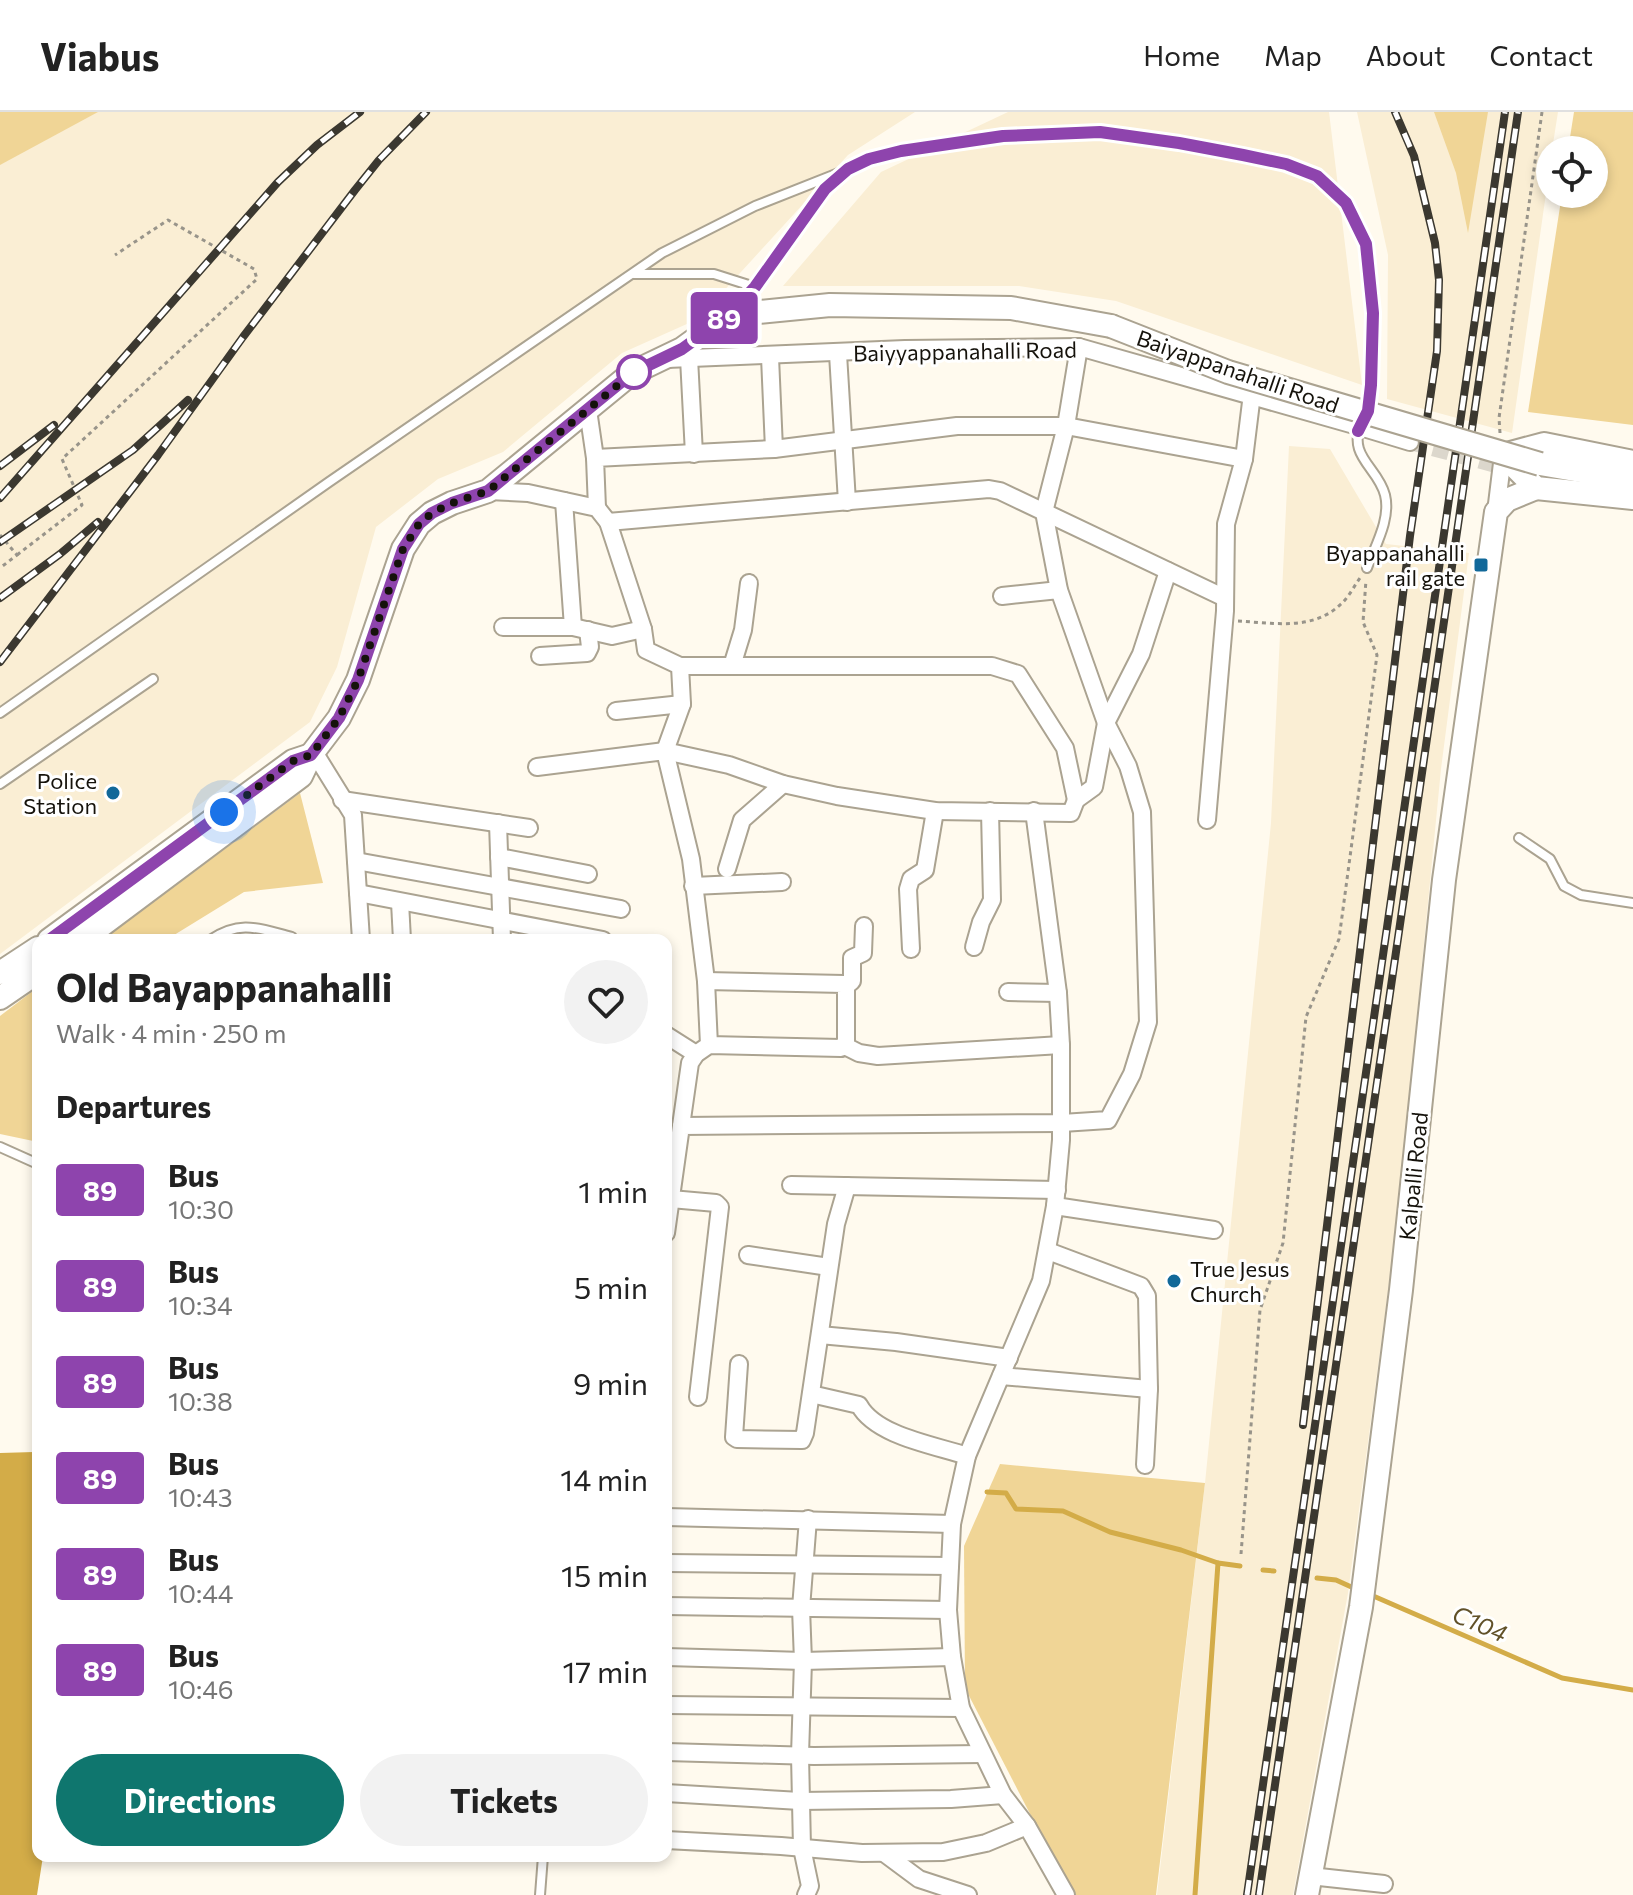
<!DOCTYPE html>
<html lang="en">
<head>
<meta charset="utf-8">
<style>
	:root { --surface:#fff; --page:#f2f2f2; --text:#222; --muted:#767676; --line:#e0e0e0; --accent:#0f766e }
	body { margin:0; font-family:Commissioner,sans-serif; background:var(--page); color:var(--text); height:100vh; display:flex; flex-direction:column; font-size:30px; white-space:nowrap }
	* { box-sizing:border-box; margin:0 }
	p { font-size:26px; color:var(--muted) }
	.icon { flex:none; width:44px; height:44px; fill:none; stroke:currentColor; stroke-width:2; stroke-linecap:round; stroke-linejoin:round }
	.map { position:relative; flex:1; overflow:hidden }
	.drawer { position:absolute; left:32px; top:822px; width:640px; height:928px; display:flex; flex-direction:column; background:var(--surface); border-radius:16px; box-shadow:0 4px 12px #0003 }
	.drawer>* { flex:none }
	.badge { padding:0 16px; border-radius:6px; font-size:28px; line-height:52px }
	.buttons { position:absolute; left:1536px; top:24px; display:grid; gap:16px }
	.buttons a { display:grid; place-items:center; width:72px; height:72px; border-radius:50%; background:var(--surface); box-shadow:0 4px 12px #0003; font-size:40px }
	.you { position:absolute; width:40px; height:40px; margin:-20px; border:6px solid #fff; border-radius:50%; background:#1a73e8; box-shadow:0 0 0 12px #1a73e833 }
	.map>.badge { position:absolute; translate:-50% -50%; box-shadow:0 0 0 4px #fff }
	h2 { padding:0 24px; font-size:30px; line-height:72px }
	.round { display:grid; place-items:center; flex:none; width:84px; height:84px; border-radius:42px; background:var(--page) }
	.head { display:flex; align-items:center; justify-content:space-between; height:136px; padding:0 24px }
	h1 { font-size:38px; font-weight:700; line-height:60px }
	.button { display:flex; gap:16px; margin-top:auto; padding:16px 24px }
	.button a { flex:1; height:92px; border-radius:48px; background:var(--accent); color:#fff; font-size:32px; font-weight:700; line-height:92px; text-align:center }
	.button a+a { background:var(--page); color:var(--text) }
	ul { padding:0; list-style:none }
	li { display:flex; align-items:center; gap:24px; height:96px; padding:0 24px }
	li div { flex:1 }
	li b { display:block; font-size:30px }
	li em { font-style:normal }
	li .badge { min-width:88px; font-weight:700; text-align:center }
	header { display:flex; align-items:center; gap:48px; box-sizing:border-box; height:112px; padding:0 40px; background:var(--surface); border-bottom:2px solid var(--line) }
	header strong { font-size:38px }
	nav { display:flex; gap:44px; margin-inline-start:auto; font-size:28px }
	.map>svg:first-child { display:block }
	.built { fill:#faeed4 }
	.green { fill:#f0d596 }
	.water { fill:#d3ac48 }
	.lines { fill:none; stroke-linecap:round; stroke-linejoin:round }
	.stream { stroke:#d3ac48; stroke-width:5 }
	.street-tunnel { stroke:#dcd7cc; stroke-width:16; stroke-dasharray:16 8; stroke-linecap:butt }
	.lane-casing { stroke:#aba391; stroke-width:12 }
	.street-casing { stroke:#aba391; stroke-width:20 }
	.secondary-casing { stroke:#aba391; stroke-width:26 }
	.path { stroke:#98948a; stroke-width:3; stroke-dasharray:4 4; stroke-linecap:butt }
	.lane { stroke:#fff; stroke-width:8 }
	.street { stroke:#fff; stroke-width:16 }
	.secondary { stroke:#fff; stroke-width:22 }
	.rail-casing { stroke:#3b3830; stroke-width:8 }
	.rail { stroke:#fff; stroke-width:5; stroke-dasharray:15; stroke-linecap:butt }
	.secondary-bridge-casing { stroke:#aba391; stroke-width:26; stroke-linecap:butt }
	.secondary-bridge { stroke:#fff; stroke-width:22 }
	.line-casing { stroke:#fff; stroke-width:18 }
	.line { stroke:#8e44ad; stroke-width:12 }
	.walk { stroke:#15120b; stroke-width:8; stroke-dasharray:0 14.4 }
	.stop-dot { fill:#fff; stroke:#8e44ad; stroke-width:4 }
	.poi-dot { fill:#116899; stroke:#fff; stroke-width:3 }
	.labels { text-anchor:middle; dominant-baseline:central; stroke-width:6; stroke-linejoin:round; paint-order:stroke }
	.street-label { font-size:22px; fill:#15120b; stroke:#fff }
	.poi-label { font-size:22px; fill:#15120b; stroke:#fff; text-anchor:end }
	.water-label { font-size:24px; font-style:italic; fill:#615128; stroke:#fff }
</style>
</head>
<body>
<header>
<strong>Viabus</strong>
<nav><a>Home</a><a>Map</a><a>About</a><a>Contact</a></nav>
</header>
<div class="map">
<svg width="1633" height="1783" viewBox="0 0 1633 1783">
	<rect width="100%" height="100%" fill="#fffaee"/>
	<g class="built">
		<polygon points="0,0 915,0 848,43 698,207 622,241 503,340 438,367 376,415 337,555 310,610 0,842"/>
		<polygon points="1008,0 1329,0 1362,273 1116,189 1019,174 783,174 881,60"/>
		<polygon points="1357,0 1558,0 1552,38 1550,38 1550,53 1512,321 1387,287 1388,143"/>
		<polygon points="1289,334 1330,337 1386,432 1469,441 1441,657 1396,1119 1348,1481 1293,1783 1157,1783 1205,1371 1271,711"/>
	</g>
	<g class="green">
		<polygon points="0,0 98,0 0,53"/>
		<polygon points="1434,0 1488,0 1468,121 1456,61"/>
		<polygon points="1574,0 1633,0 1633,313 1528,300 1562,82 1594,82 1594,38 1568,38"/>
		<polygon points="300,681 323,771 244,780 166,828 102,828"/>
		<polygon points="38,875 38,1030 0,1022 0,904"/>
		<polygon points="1000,1352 1205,1371 1156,1783 1072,1783 965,1576 964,1434"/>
	</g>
	<polygon class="water" points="34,1340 38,1343 38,1744 43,1744 37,1783 0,1783 0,1341"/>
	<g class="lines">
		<g class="stream">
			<polyline points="987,1380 1006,1381 1016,1397 1063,1399 1110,1420 1181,1438 1218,1451"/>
			<polyline points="1263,1458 1274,1459"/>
			<polyline points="1317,1466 1336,1468 1358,1478"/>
			<polyline points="1371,1483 1562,1566 1633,1578"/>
			<polyline points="1195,1783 1218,1451 1240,1454"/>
		</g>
		<polyline class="street-tunnel" points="1410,330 1507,356"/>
		<g class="lane-casing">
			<g id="lane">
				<polyline points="634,162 714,162 755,175"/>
				<polyline points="735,196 755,175 825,77 848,57 869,47 901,39 1034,20 1100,20 1179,31 1286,52 1317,64 1346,91 1366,132 1373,201 1368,298"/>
				<path d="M1362 310C1346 344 1378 355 1385 383 1391 407 1375 434 1367 456"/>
				<polyline points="0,601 329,370 662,141 755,94 841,60"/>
				<polyline points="0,672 153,567"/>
				<polyline points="1519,726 1550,747 1564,774 1581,783 1633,791"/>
				<path d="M210 828C241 807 260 817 292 825L293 828"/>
				<polyline points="0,1035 38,1052"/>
				<polyline points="540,1783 543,1744"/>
			</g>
		</g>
		<g class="street-casing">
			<g id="street">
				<polyline points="838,242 847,390"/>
				<polyline points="770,245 774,337 957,314 1066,314 1079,235"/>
				<polyline points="689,246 694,342"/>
				<polyline points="667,247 905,237 1079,235 1354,313"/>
				<polyline points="588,298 595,346"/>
				<polyline points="1367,317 1410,330"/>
				<polyline points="488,379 528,381 597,396 608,410 643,517 646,538 680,554 682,592 665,639 729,653 783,672 837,684 935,699 1071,701 1076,688"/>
				<polyline points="564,389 573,515"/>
				<polyline points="597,396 595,346 774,337"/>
				<polyline points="1496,400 1503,343"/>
				<polyline points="608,410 989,377 1000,379 1225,486"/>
				<polyline points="1002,484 1059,478"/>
				<polyline points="503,515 573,515 612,524 643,517"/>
				<polyline points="540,544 587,541 590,535 588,518"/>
				<polyline points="680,554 992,554 1018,562 1065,636 1076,688"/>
				<polyline points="732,554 743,518 749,471"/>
				<polyline points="616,599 682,592"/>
				<polyline points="314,640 353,703 361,828"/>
				<polyline points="537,655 665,639 691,747 706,869"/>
				<polyline points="342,688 529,716"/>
				<polyline points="1076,688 1094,675 1106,611 1141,542 1168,459"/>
				<polyline points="1034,699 1058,881 1061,933 1061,1028 1055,1094 1041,1169 967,1344 952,1412 948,1498 952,1545 961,1596 1003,1683 1027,1714 1066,1783"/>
				<polyline points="1207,708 1225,499 1226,412 1244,347 1252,282"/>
				<polyline points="498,711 502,828"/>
				<polyline points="499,745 588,762"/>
				<polyline points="356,749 621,797"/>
				<polyline points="727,757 742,708 783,672"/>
				<polyline points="693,774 782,770"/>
				<polyline points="358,781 603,828"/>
				<polyline points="400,790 402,828"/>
				<polyline points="974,835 981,810 992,788 990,699"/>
				<polyline points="911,837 908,777 911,767 925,758 935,699"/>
				<polyline points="846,874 852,869 852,846 863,841 864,814"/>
				<polyline points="1008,880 1058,881"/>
				<polyline points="666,923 696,942"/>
				<polyline points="845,934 859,941 878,944 1061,933"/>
				<polyline points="681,1014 690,951 696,942 709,933 841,936 846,930 846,874 844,872 706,869 709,933"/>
				<polyline points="791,1073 1057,1078"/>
				<polyline points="671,1087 716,1091 720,1095 698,1285"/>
				<polyline points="1055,1094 1214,1118"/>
				<polyline points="666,1121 681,1014 1062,1011 1108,1008 1132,962 1148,910 1142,700 1128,654 1106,611 1059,478 1044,400 1066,314 1244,347"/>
				<polyline points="748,1143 829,1155"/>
				<polyline points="820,1223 896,1230 1009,1246"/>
				<polyline points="739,1252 734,1325 737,1327 802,1328 805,1321 836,1112 847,1074"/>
				<polyline points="1001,1264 1149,1277 1147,1184 1141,1174 1048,1139"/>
				<path d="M811 1282 859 1293C876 1324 934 1333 967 1344"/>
				<polyline points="1145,1353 1149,1277"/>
				<polyline points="666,1405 952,1412"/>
				<polyline points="666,1451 950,1454"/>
				<polyline points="666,1494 948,1498"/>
				<polyline points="666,1545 803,1549 952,1545"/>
				<polyline points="666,1593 961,1596"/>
				<polyline points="666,1640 814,1644 982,1642"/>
				<polyline points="666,1681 800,1689 951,1687 1003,1683"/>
				<polyline points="666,1728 781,1734 862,1741 943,1740 986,1731 1027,1714"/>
				<polyline points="884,1741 919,1767 968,1783"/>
				<polyline points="1310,1764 1384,1772"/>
				<polyline points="806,1783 810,1774 802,1736 800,1643 803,1549 801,1496 808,1407"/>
			</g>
		</g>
		<g class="secondary-casing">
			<g id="secondary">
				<polyline points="1633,350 1544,332 1503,343 1536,376 1633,386"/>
				<polyline points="1540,352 1633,368"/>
				<polyline points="49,828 293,649 311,643"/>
				<polyline points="82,828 301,664 311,643 339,606 358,568 403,437 419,412 432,401 452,391 488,379 632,261 682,237 729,203 830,193 1011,196 1111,214"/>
				<polyline points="0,861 38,836"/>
				<polyline points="0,886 38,860"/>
				<polyline points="1307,1783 1361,1495 1401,1178 1444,768 1496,400 1507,388 1536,376"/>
			</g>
		</g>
		<g class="path">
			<polyline points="1500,321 1499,306 1542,0"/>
			<polyline points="0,423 17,443 0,456"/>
			<polyline points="17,443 82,393 62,347 257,167 254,157 168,108 115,143"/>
			<path d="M1238 509C1274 511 1313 519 1341 492 1349 485 1354 474 1360 466"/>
			<polyline points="1241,1442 1260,1198 1283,1131 1306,905 1339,827 1377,543 1363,510 1366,468"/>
		</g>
		<use href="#lane" class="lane"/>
		<use href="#street" class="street"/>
		<use href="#secondary" class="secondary"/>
		<g class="rail-casing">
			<g id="rail">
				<polyline points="0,354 54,313"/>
				<polyline points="0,386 278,70 317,33 360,0"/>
				<polyline points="0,430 133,338 188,288"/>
				<polyline points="0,486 60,442 98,410"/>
				<polyline points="0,550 158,343 243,225 355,78 379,48 426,0"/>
				<polyline points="1303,1313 1410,424 1437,239 1439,168 1435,131 1414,44 1395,0"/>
				<polyline points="1247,1783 1505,0"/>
				<polyline points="1259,1783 1518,0"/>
			</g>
		</g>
		<use href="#rail" class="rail"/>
		<g class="secondary-bridge-casing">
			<polyline id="secondary-bridge" points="1111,214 1228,260 1540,352"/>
		</g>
		<use href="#secondary-bridge" class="secondary-bridge"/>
	</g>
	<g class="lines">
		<g class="line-casing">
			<polyline id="line" points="49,828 293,649 311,643 339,606 358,568 403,437 419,412 432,401 452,391 488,379 632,261 682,237 729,203 755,175 825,77 848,57 869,47 901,39 1003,24 1100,20 1179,31 1243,43 1286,52 1317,64 1346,91 1366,132 1373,201 1371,273 1368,299 1358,319"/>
		</g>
		<use href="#line" class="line"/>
		<polyline class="walk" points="224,700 293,649 311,643 339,606 358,568 403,437 419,412 432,401 452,391 488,379 634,260"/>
	</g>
	<circle class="stop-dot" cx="634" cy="260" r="16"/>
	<g class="poi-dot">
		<rect x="1473" y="445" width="16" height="16" rx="4"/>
		<circle cx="113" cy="681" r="8"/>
		<circle cx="1174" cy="1169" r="8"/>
	</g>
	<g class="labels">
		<g class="street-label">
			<text transform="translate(965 239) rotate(-1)">Baiyyappanahalli Road</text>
			<text transform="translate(1238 259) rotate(19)">Baiyappanahalli Road</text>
			<text transform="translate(1413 1064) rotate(-84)">Kalpalli Road</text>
		</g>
		<g class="poi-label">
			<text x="1465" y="440">Byappanahalli<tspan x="1465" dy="25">rail gate</tspan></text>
			<text x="97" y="668">Police<tspan x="97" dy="25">Station</tspan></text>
			<text x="1190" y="1156" text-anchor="start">True Jesus<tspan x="1190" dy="25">Church</tspan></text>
		</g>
		<g class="water-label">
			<text transform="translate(1480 1511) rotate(23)">C104</text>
		</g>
	</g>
</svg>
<div class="buttons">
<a><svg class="icon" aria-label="locate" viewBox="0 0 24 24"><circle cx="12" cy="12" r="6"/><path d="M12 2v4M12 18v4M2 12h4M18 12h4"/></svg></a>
</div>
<div class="you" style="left:224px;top:700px"></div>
<b class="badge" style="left:724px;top:206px;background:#8e44ad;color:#fff">89</b>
<section class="drawer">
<div class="head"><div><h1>Old Bayappanahalli</h1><p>Walk · 4 min · 250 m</p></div><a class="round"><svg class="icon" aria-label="heart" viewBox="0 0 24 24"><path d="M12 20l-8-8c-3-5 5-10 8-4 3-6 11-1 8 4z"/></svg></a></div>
<h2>Departures</h2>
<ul>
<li><span class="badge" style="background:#8e44ad;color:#fff">89</span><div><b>Bus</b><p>10:30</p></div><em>1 min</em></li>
<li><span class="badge" style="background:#8e44ad;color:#fff">89</span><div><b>Bus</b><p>10:34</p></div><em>5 min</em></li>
<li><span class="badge" style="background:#8e44ad;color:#fff">89</span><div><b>Bus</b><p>10:38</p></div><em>9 min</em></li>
<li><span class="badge" style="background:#8e44ad;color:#fff">89</span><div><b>Bus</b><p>10:43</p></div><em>14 min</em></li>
<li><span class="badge" style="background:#8e44ad;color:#fff">89</span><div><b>Bus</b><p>10:44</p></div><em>15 min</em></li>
<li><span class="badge" style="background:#8e44ad;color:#fff">89</span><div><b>Bus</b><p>10:46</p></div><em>17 min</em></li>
</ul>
<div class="button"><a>Directions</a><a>Tickets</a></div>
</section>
</div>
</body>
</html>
